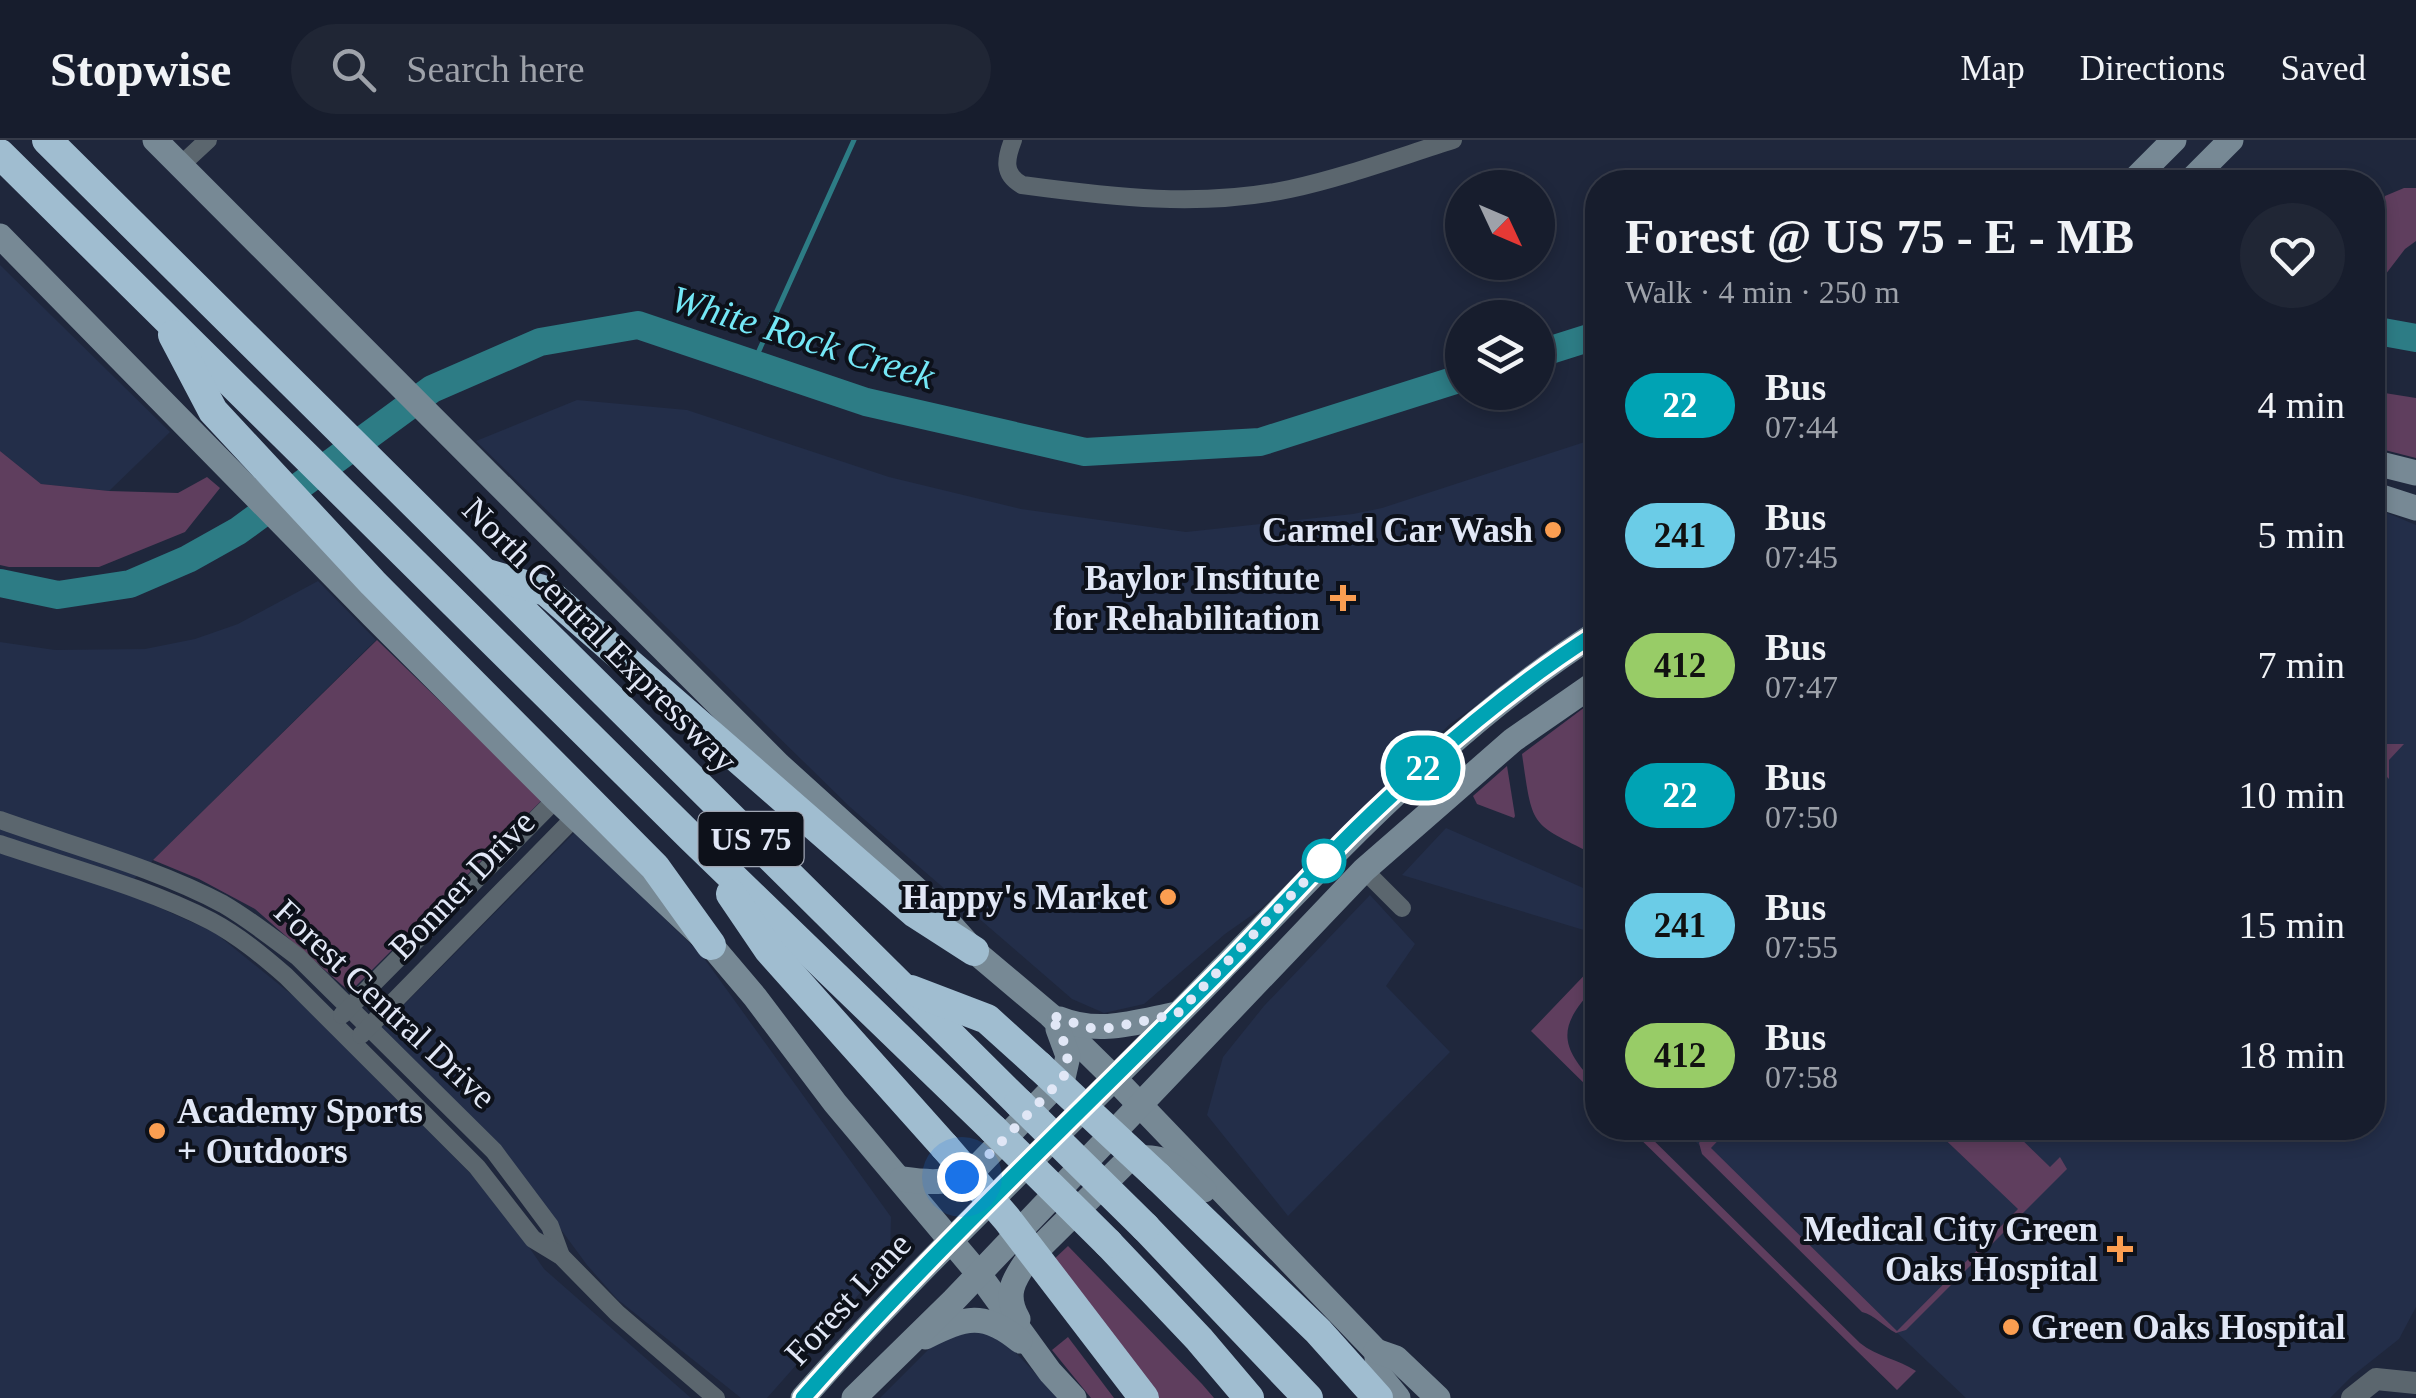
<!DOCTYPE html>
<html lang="en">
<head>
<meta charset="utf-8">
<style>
	:root { --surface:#171d2d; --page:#202635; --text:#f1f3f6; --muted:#9ea2aa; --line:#363b49 }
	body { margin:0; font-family:Georgia,serif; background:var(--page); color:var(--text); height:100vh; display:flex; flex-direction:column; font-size:38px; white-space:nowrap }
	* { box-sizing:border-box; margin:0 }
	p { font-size:32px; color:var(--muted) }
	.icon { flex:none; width:55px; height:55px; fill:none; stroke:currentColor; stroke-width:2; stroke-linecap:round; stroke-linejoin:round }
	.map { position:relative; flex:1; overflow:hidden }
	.sheet { position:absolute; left:1585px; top:30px; width:800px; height:970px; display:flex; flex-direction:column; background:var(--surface); border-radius:40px; box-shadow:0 5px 15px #0003,0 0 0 2px var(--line) }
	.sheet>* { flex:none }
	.badge { padding:0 20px; border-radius:32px; font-size:35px; line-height:65px }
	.needle { width:65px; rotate:134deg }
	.fabs { position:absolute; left:1445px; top:30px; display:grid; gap:20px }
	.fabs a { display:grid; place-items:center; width:110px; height:110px; border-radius:50%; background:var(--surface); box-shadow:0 5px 15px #0003,0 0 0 2px var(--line); font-size:50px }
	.you { position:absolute; width:50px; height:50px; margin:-25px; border:8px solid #fff; border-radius:50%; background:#1a73e8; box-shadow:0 0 0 15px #1a73e833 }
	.map>.badge { position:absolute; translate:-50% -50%; box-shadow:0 0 0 5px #fff }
	.round { display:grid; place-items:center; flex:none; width:105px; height:105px; border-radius:52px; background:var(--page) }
	.headline { display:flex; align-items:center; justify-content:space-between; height:170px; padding:0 40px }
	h1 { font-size:48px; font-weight:700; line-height:75px }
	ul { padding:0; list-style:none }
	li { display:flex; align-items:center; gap:30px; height:130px; padding:0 40px }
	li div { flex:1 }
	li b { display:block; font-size:38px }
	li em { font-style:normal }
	li .badge { min-width:110px; font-weight:700; text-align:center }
	header { display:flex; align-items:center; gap:60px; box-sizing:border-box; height:140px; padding:0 50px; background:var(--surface); border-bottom:2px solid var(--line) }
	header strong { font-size:48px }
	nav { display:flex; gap:55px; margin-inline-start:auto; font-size:35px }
	.search { width:700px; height:90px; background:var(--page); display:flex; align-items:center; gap:25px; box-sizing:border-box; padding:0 35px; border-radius:55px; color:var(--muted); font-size:38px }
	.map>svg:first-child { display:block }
	.built { fill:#232e49 }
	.green { fill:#5f3e5e }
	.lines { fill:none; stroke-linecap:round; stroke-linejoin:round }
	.stream { stroke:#2d7c85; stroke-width:5 }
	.river { stroke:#2d7c85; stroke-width:28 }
	.minor { stroke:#5b666e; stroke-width:18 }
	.tertiary { stroke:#5b666e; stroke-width:22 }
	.secondary { stroke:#778995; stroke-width:25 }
	.motorway { stroke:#a0bdd0; stroke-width:30 }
	.motorway-bridge { stroke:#a0bdd0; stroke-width:30 }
	.line-casing { stroke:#fff; stroke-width:22 }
	.line { stroke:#00a3b4; stroke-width:15 }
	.walk { stroke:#e1e7f6; stroke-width:10; stroke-dasharray:0 18 }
	.poi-dot { fill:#fb9e51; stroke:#0d111a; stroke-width:4 }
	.stop-dot { fill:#fff; stroke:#00a3b4; stroke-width:5 }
	.labels { text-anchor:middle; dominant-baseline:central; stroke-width:8; stroke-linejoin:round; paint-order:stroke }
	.shield { fill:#0d111a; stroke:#a1a7b4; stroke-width:2.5 }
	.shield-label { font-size:32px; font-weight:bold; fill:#e1e7f6 }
	.poi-label { font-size:35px; font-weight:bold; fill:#e1e7f6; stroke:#0d111a; text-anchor:end }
	.street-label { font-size:35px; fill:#e1e7f6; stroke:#0d111a }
	.water-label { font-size:38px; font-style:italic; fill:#74e7f6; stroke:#0d111a }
</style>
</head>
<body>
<header>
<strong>Stopwise</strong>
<div class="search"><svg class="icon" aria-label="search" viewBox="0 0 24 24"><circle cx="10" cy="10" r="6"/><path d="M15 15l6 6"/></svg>Search here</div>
<nav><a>Map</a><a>Directions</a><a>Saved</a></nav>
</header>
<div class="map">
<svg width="2416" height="1258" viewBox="0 0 2416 1258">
	<rect width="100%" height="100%" fill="#1f273c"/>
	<g class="built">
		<polygon points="0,125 170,292 109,351 41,344 0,311"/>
		<polygon points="577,260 687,270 889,337 1021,369 1186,392 1353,374 1382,368 1597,298 1597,480 1450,584 1262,768 1225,794 1144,864 1104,873 1072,859 850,667 476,301"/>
		<polygon points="2373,367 2416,385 2416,1167 2399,1199 2351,1237 2330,1258 1966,1258 1681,988 2372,988"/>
		<polygon points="318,441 376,500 122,751 214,792 297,859 496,1059 544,1129 691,1258 0,1258 0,502 55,510 145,509 195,499 238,484"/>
		<polygon points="1446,688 1597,754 1597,794 1402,735"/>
		<polygon points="575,692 701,814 891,1077 890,1119 767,1258 741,1258 617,1159 587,1125 509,1019 381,888"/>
		<polygon points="1370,755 1415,804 1386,846 1450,912 1288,1076 1207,975 1223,917 1264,866"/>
		<polygon points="970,1191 996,1192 1059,1258 880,1258 933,1205"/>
	</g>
	<g class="green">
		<polygon points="2404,48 2416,48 2416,101 2405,109 2382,139 2373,140 2373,99 2383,77 2385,56"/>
		<polygon points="2372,251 2416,258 2416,318 2373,307"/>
		<polygon points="0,311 41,344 109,351 178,353 207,337 220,348 185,392 99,427 9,427 0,425"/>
		<polygon points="377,500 542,660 350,852 255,769 199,739 153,720"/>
		<path d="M1597 558V716C1530 682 1533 691 1522 614Z"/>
		<polygon points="2373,597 2384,604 2404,604 2389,620 2389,639 2373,623"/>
		<polygon points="1507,626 1515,676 1514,678 1477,664 1473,656"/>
		<path d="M1597 822V845C1558 885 1557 905 1597 945V956L1531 891Z"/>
		<path d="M1629 988H1641L1860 1203C1877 1217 1898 1219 1916 1231L1897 1250Z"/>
		<path d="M1708 988H1730L1711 1008 1897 1191 2018 1069 1933 988H2010L2050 1027 2060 1017 2067 1029 1906 1190 1896 1193C1884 1187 1875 1175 1862 1172L1702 1014 1699 1003Z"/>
		<polygon points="1068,1106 1202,1244 1214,1258 1155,1258 1051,1122"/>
		<polygon points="1068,1197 1114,1258 1091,1258 1052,1210"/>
	</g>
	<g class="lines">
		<polyline class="stream" points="753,224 854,0"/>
		<g class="river">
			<polyline points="2372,190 2416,198"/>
			<polyline points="1538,214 1598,195"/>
			<polyline points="0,443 58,455 130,444 188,419 238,391 432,249 540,202 638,185 866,262 1085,312 1260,302 1462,238"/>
		</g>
		<g class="minor">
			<path d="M1013 0C1006 18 1002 34 1022 45 1111 57 1201 68 1290 49 1345 37 1399 17 1453 0"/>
			<polyline points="181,25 208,0"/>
			<path d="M0 680C72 706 156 728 223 764 249 779 274 799 298 817L494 1011 550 1086 561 1116"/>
			<path d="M0 704C70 728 145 747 211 781 239 796 263 816 286 836L477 1027 533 1099 561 1116 617 1173 716 1258"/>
			<polyline points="1364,730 1402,768"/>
			<polyline points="342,875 556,659"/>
			<polyline points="361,895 575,677"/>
		</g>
		<polyline class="tertiary" points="2352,1258 2376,1239 2416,1243"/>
		<g class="secondary">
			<polyline points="155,0 779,625 927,759 974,811 1050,875 1114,938 1376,1211 1380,1236 1398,1258"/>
			<polyline points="2132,42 2174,0"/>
			<polyline points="2189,42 2231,0"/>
			<polyline points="0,96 373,476 556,659 711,805 755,857 835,963 978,1133 1050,1232 1074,1258"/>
			<polyline points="2372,322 2416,333"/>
			<polyline points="2372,354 2416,368"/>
			<path d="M1060 879C1099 895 1136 882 1177 874"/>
			<path d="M902 1039C931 1043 952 1045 977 1027L1063 938 1068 916 1058 889"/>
			<path d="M1018 1179C1004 1155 1013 1140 1028 1119L1127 1021C1164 1010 1176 1029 1204 1050"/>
			<path d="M925 1197C965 1177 984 1171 1020 1201"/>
			<polyline points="1376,1211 1396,1218 1438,1258"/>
			<path d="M803 1258C935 1108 1083 974 1221 830 1339 709 1454 584 1598 492"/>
			<polyline points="854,1258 954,1160 1364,730 1513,600 1598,541"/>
		</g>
		<g class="motorway">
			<polyline points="47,0 1019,963"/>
			<polyline points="0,14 692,698 993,989"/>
			<polyline points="173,195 213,271 373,443 655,727 711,805"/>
			<polyline points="487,434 546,451 915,773 974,811"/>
			<polyline points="731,754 769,810 945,1007"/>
			<polyline points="911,850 987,879 1039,926"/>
			<polyline points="1158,1037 1318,1191 1378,1258"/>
			<polyline points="1145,1087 1308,1258"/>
			<polyline points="1108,1103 1199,1199 1249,1258"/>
		</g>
		<g class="motorway-bridge">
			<polyline points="1039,926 1158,1037"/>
			<polyline points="1019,963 1145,1087"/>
			<polyline points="993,989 1108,1103"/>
			<polyline points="945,1007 1007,1079 1144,1258"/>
		</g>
	</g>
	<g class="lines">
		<g class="line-casing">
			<path id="line" d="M803 1258C935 1108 1081 972 1221 830 1267 784 1310 734 1357 688 1427 620 1515 544 1598 492"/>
		</g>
		<use href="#line" class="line"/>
		<path class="walk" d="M962 1037 977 1027 1063 938C1074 914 1062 897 1050 875L1090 888H1110L1177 874 1332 713 1324 721"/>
	</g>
	<g class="poi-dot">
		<circle cx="1553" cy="390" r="10"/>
		<path d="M1338 443h10v10h10v10h-10v10h-10v-10h-10v-10h10z"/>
		<circle cx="1168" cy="757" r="10"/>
		<circle cx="157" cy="991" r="10"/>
		<path d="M2115 1094h10v10h10v10h-10v10h-10v-10h-10v-10h10z"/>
		<circle cx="2011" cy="1187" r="10"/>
	</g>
	<circle class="stop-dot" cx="1324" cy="721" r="20"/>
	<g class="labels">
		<rect class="shield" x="698.5" y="672" width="105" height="54" rx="8"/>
		<g class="shield-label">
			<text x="751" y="699">US 75</text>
		</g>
		<g class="poi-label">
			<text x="1533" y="390">Carmel Car Wash</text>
			<text x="1320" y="438">Baylor Institute<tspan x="1320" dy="40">for Rehabilitation</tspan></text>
			<text x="1148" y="757">Happy's Market</text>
			<text x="177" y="971" text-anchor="start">Academy Sports<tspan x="177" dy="40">+ Outdoors</tspan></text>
			<text x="2098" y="1089">Medical City Green<tspan x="2098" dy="40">Oaks Hospital</tspan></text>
			<text x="2031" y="1187" text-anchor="start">Green Oaks Hospital</text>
		</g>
		<g class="street-label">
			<text transform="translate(600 495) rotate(45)">North Central Expressway</text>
			<text transform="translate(462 745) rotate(-46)">Bonner Drive</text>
			<text transform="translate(385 864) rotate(43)">Forest Central Drive</text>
			<text transform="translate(848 1159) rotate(-47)">Forest Lane</text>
		</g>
		<g class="water-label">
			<text transform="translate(803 197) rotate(17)">White Rock Creek</text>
		</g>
	</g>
</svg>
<div class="fabs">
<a><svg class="needle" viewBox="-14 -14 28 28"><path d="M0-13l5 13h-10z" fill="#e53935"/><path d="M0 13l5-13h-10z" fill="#9ea2aa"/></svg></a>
<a><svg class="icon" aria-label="layers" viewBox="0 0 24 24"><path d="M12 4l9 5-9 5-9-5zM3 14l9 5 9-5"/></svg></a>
</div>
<div class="you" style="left:962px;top:1037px"></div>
<b class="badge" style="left:1423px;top:628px;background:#00a3b4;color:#fff">22</b>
<section class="sheet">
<div class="headline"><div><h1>Forest @ US 75 - E - MB</h1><p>Walk · 4 min · 250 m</p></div><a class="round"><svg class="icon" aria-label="heart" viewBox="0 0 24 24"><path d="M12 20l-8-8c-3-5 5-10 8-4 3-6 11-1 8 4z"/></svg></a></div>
<ul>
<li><span class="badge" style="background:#00a3b4;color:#fff">22</span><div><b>Bus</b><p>07:44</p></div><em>4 min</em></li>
<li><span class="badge" style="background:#6bcce7;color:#111">241</span><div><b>Bus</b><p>07:45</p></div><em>5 min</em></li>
<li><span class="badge" style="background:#98cc67;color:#111">412</span><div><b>Bus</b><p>07:47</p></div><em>7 min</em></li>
<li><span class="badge" style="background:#00a3b4;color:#fff">22</span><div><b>Bus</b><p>07:50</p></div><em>10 min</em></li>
<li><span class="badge" style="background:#6bcce7;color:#111">241</span><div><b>Bus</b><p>07:55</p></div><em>15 min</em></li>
<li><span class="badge" style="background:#98cc67;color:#111">412</span><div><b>Bus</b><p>07:58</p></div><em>18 min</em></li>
</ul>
</section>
</div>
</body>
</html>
